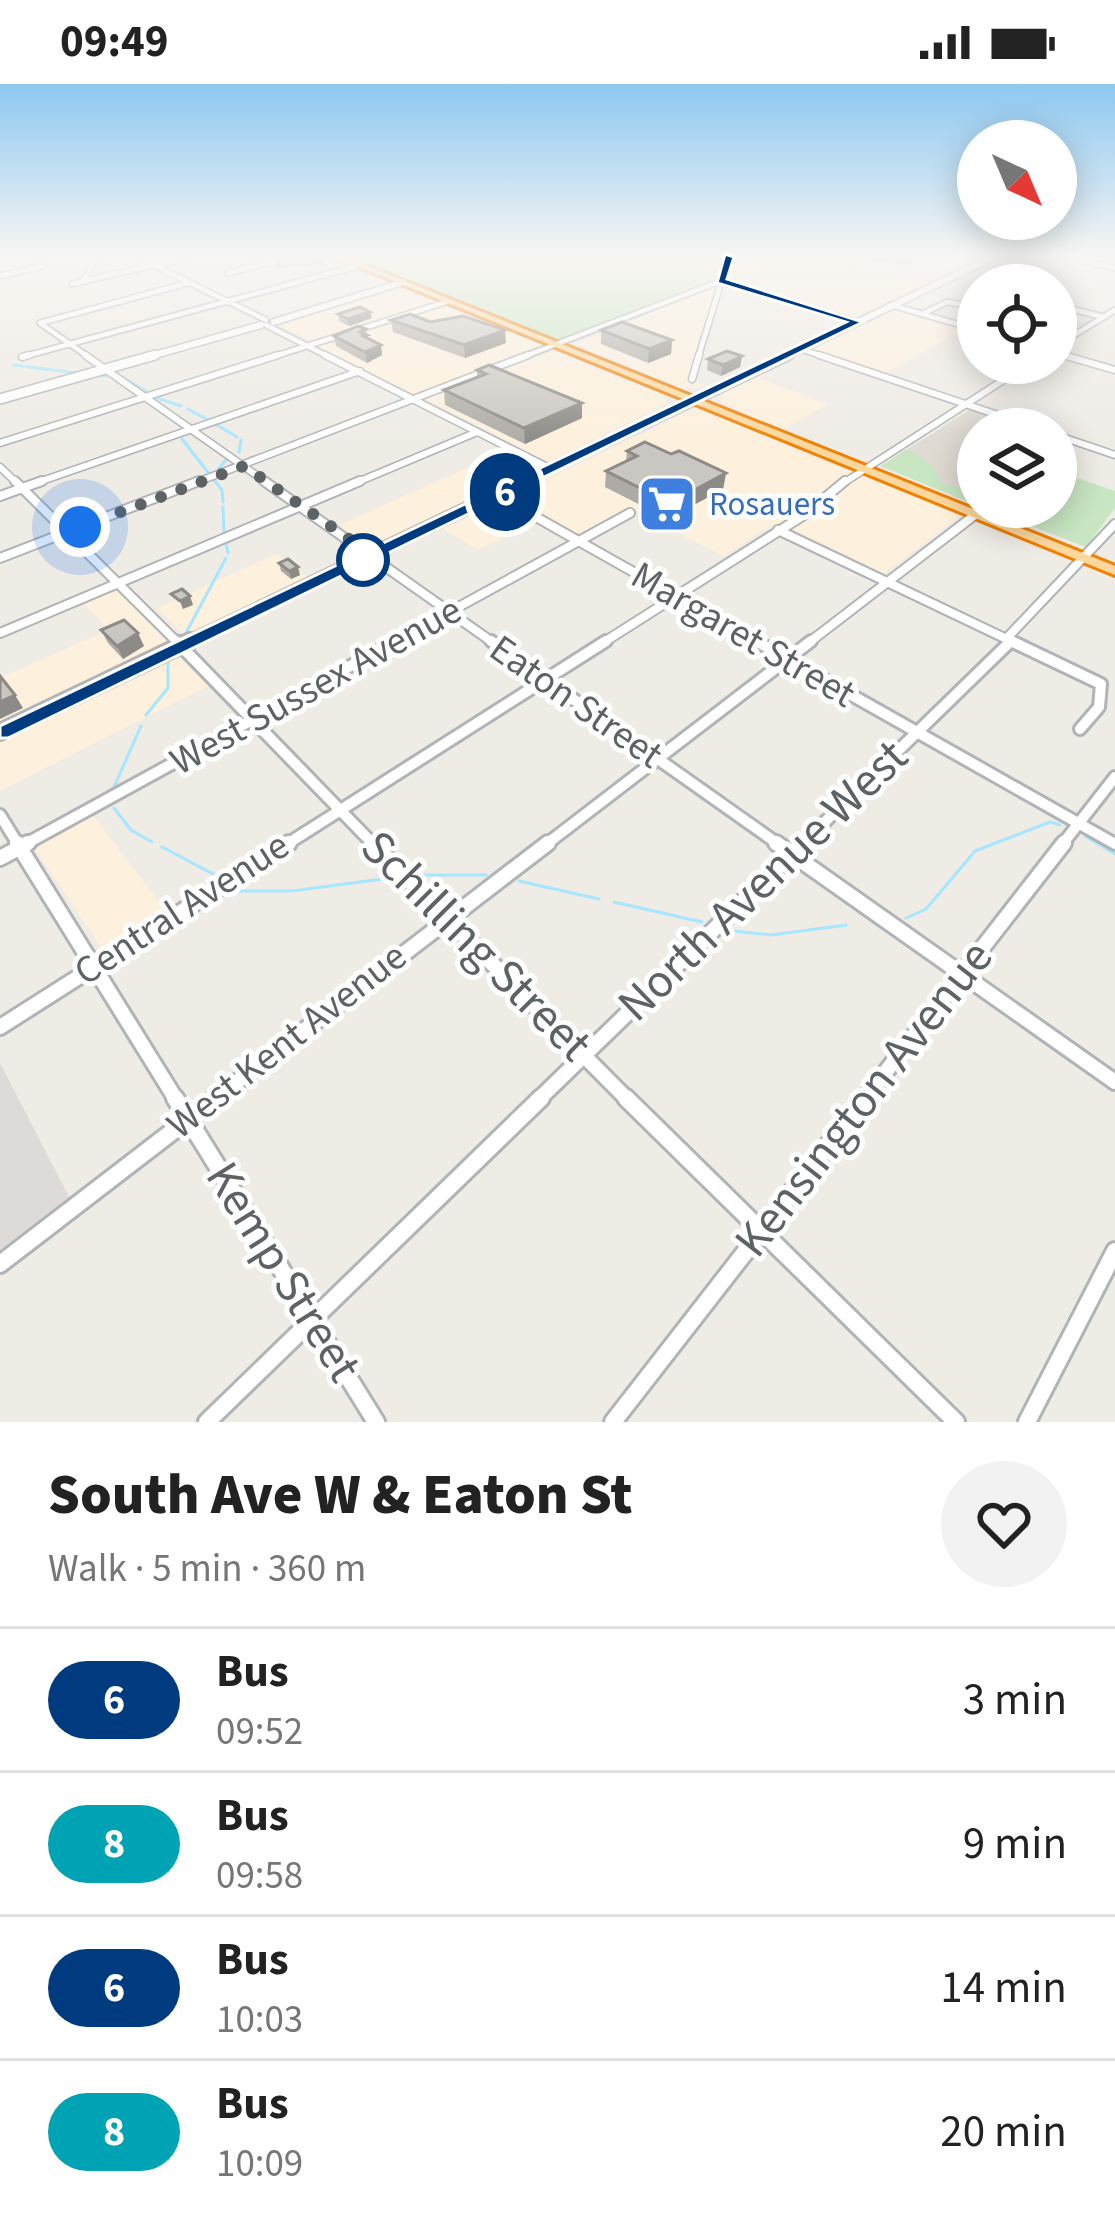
<!DOCTYPE html>
<html lang="en">
<head>
<meta charset="utf-8">
<style>
	:root { --surface:#fff; --page:#f2f2f2; --text:#222; --muted:#767676; --line:#e0e0e0 }
	body { margin:0; font-family:"Source Sans 3",sans-serif; background:var(--page); color:var(--text); height:100vh; display:flex; flex-direction:column; font-size:45px; white-space:nowrap }
	* { box-sizing:border-box; margin:0 }
	p { font-size:39px; color:var(--muted) }
	.icon { flex:none; width:66px; height:66px; fill:none; stroke:currentColor; stroke-width:2; stroke-linecap:round; stroke-linejoin:round }
	.map { position:relative; height:1338px; overflow:hidden }
	.side { display:flex; flex-direction:column; background:var(--surface); flex:1 }
	.side>* { flex:none }
	.badge { padding:0 24px; border-radius:39px; font-size:42px; line-height:78px }
	.needle { width:78px; rotate:136deg }
	.tools { position:absolute; left:957px; top:36px; display:grid; gap:24px }
	.tools a { display:grid; place-items:center; width:120px; height:120px; border-radius:50%; background:var(--surface); box-shadow:0 6px 30px #0003; font-size:60px }
	.you { position:absolute; width:60px; height:60px; margin:-30px; border:9px solid #fff; border-radius:50%; background:#1a73e8; box-shadow:0 0 0 18px #1a73e833 }
	.map>.badge { position:absolute; translate:-50% -50%; box-shadow:0 0 0 6px #fff }
	.round { display:grid; place-items:center; flex:none; width:126px; height:126px; border-radius:63px; background:var(--page) }
	.headline { display:flex; align-items:center; justify-content:space-between; height:204px; padding:0 48px }
	h1 { font-size:57px; font-weight:800; line-height:90px }
	ul { padding:0; list-style:none }
	li { display:flex; align-items:center; gap:36px; height:144px; padding:0 48px; border-top:3px solid var(--line) }
	li div { flex:1 }
	li b { display:block; font-size:45px }
	li em { font-style:normal }
	li .badge { min-width:132px; font-weight:700; text-align:center }
	.status { display:flex; justify-content:space-between; align-items:center; height:84px; padding:0 60px; background:var(--surface); direction:ltr }
	.status svg { height:33px; fill:currentColor }
	.map>svg:first-child { display:block }
	.commercial { fill:#fdf0dc }
	.industrial { fill:#dedad7 }
	.education { fill:#dfdbd3 }
	.medical { fill:#fbe2e4 }
	.green { fill:#c8e6c2 }
	.lines { fill:none; stroke-linecap:round; stroke-linejoin:round }
	.stream { stroke:#a6e6fe; stroke-width:3 }
	.minor-far5-casing { stroke:#b0b4b7; stroke-width:8 }
	.minor-far4-casing { stroke:#b0b4b7; stroke-width:9 }
	.minor-far3-casing { stroke:#b0b4b7; stroke-width:12 }
	.minor-far2-casing { stroke:#b0b4b7; stroke-width:16 }
	.minor-far1-casing { stroke:#b0b4b7; stroke-width:20 }
	.minor-casing { stroke:#b0b4b7; stroke-width:22 }
	.tertiary-far3-casing { stroke:#b0b4b7; stroke-width:9 }
	.tertiary-far2-casing { stroke:#b0b4b7; stroke-width:12 }
	.tertiary-far1-casing { stroke:#b0b4b7; stroke-width:15 }
	.tertiary-casing { stroke:#b0b4b7; stroke-width:20 }
	.trunk-casing { stroke:#f18003; stroke-width:6 }
	.minor-far5 { stroke:#fff; stroke-width:4.5 }
	.minor-far4 { stroke:#fff; stroke-width:6 }
	.minor-far3 { stroke:#fff; stroke-width:8 }
	.minor-far2 { stroke:#fff; stroke-width:10 }
	.minor-far1 { stroke:#fff; stroke-width:14 }
	.minor { stroke:#fff; stroke-width:16 }
	.tertiary-far3 { stroke:#fff; stroke-width:6 }
	.tertiary-far2 { stroke:#fff; stroke-width:9 }
	.tertiary-far1 { stroke:#fff; stroke-width:10 }
	.tertiary { stroke:#fff; stroke-width:14 }
	.trunk { fill:#fdd89e; fill-rule:evenodd }
	.wall { fill:#aeaaa6 }
	.shaded-wall { fill:#8d8b87 }
	.building { fill:#cac6c1; stroke:#8d8b87; stroke-width:3 }
	.line { fill:#003b80; stroke:#fff; stroke-width:3 }
	.walk { stroke:#5d6265; stroke-width:12; stroke-dasharray:0 21.6 }
	.stop-dot { fill:#fff; stroke:#003b80; stroke-width:6 }
	.labels { text-anchor:middle; dominant-baseline:central; stroke-width:10; stroke-linejoin:round; paint-order:stroke }
	.far-shop-label { font-size:33px; fill:#366cbe; stroke:#fff; text-anchor:start }
	.street-label { font-size:39px; fill:#5d6265; stroke:#fff }
	.near-street-label { font-size:48px; fill:#5d6265; stroke:#fff }
</style>
</head>
<body>
<div class="status"><b>09:49</b><svg viewBox="0 0 49 12"><path d="M0 12V9h3v3zM5 12V6h3v6zM10 12V3h3v9zM15 12V0h3v12zM26 1h20v11H26zM47 4h2v5h-2z"/></svg></div>
<div class="map">
<svg width="1115" height="1338" viewBox="0 0 1115 1338">
	<rect width="100%" height="100%" fill="#efebe5"/>
	<g class="commercial">
		<polygon points="734,173 836,177 928,200 851,234 725,196"/>
		<polygon points="393,204 438,218 314,258 276,240"/>
		<polygon points="711,204 715,207 689,294 704,301 697,304 682,304 576,260"/>
		<polygon points="441,222 546,263 418,312 321,263"/>
		<polygon points="898,223 969,243 881,291 810,267"/>
		<polygon points="553,267 666,312 668,319 549,378 426,315"/>
		<polygon points="756,293 829,320 783,345 722,319 719,314 726,306"/>
		<polygon points="693,325 705,326 961,431 882,491 774,440 723,472 629,423 577,451 544,433 478,466 443,445"/>
		<polygon points="507,366 540,385 372,464 339,441"/>
		<polygon points="276,470 309,494 190,549 182,549 157,524"/>
		<polygon points="114,506 122,508 169,561 0,642 0,594 108,546 83,519"/>
		<polygon points="178,569 210,601 0,707 0,656"/>
		<polygon points="93,731 177,842 114,883 34,764"/>
	</g>
	<polygon class="industrial" points="0,979 69,1113 0,1166"/>
	<polygon class="education" points="971,325 1030,345 978,345 978,422 881,382"/>
	<polygon class="medical" points="769,173 989,173 928,200 854,180"/>
	<g class="green">
		<polygon points="349,173 721,173 715,195 557,256"/>
		<polygon points="907,365 933,383 941,399 978,408 978,422 881,382"/>
		<polygon points="1056,387 1115,407 1115,424 1086,463 982,423 1056,423"/>
	</g>
	<g class="lines">
		<g class="stream">
			<polyline points="14,281 77,289"/>
			<polyline points="96,292 106,292"/>
			<polyline points="120,292 148,308"/>
			<polyline points="157,314 181,322"/>
			<polyline points="188,325 208,336"/>
			<polyline points="217,341 237,353"/>
			<polyline points="182,355 222,406 223,418"/>
			<polyline points="239,368 241,356"/>
			<polyline points="219,384 226,376"/>
			<polyline points="223,423 224,450"/>
			<polyline points="226,459 228,469"/>
			<polyline points="187,547 226,474"/>
			<polyline points="146,631 168,604 168,579"/>
			<polyline points="114,703 141,642"/>
			<polyline points="114,724 131,746 152,758"/>
			<polyline points="1085,752 1115,770"/>
			<polyline points="162,763 215,791"/>
			<polyline points="423,791 486,791"/>
			<polyline points="519,797 599,815"/>
			<polyline points="235,807 292,807 390,794"/>
			<polyline points="614,818 702,838"/>
			<polyline points="906,834 926,825 975,767 1050,738 1060,741"/>
			<polyline points="733,847 771,851 846,841"/>
		</g>
		<g class="minor-far5-casing">
			<g id="minor-far5">
				<polyline points="137,173 266,236"/>
				<polyline points="1064,173 1115,184"/>
				<polyline points="228,189 291,173"/>
				<polyline points="0,192 43,182"/>
				<polyline points="83,197 98,173"/>
				<polyline points="721,197 857,238"/>
				<polyline points="72,200 188,173"/>
				<polyline points="891,221 978,246"/>
				<polyline points="1056,221 1103,233"/>
				<polyline points="922,230 947,218 978,223"/>
				<polyline points="266,241 331,274"/>
				<polyline points="1056,245 1075,250"/>
				<polyline points="1056,262 1115,226"/>
				<polyline points="801,265 828,274"/>
				<polyline points="1056,269 1074,274"/>
				<polyline points="22,273 361,181"/>
				<polyline points="90,274 40,239 188,199"/>
				<polyline points="269,274 449,217"/>
				<polyline points="520,274 721,197"/>
				<polyline points="698,274 729,173"/>
			</g>
		</g>
		<g class="minor-far4-casing">
			<g id="minor-far4">
				<polyline points="85,271 269,400"/>
				<polyline points="325,271 551,385"/>
				<polyline points="819,271 1040,345"/>
				<polyline points="1063,271 1115,286"/>
				<polyline points="22,273 29,271"/>
				<polyline points="692,295 699,271"/>
				<polyline points="1056,351 1115,371"/>
				<polyline points="0,359 278,271"/>
				<polyline points="0,383 18,400"/>
				<polyline points="33,400 360,287"/>
				<polyline points="192,400 528,271"/>
				<polyline points="353,400 477,348"/>
				<polyline points="842,400 1030,279"/>
			</g>
		</g>
		<g class="minor-far3-casing">
			<g id="minor-far3">
				<polyline points="15,397 179,560"/>
				<polyline points="264,397 495,560"/>
				<polyline points="497,411 761,560"/>
				<polyline points="0,412 42,397"/>
				<polyline points="778,446 1017,560"/>
				<polyline points="0,474 199,397"/>
				<polyline points="0,549 360,397"/>
				<polyline points="1006,555 1115,440"/>
				<polyline points="391,560 630,429"/>
				<polyline points="601,560 804,431 845,397"/>
				<polyline points="807,560 976,430"/>
			</g>
		</g>
		<g class="minor-far2-casing">
			<g id="minor-far2">
				<polyline points="176,557 375,762"/>
				<polyline points="491,557 781,762"/>
				<polyline points="756,557 1115,760"/>
				<polyline points="1011,557 1101,600 1099,623 1080,645"/>
				<polyline points="0,731 19,762"/>
				<polyline points="22,762 396,557"/>
				<polyline points="284,762 606,557"/>
				<polyline points="544,762 811,557"/>
				<polyline points="800,762 1011,557"/>
				<polyline points="1061,762 1115,693"/>
			</g>
		</g>
		<g class="minor-far1-casing">
			<g id="minor-far1">
				<polyline points="17,759 177,1017"/>
				<polyline points="372,759 629,1017"/>
				<polyline points="776,759 1115,998"/>
				<polyline points="0,774 28,759"/>
				<polyline points="0,943 289,759"/>
				<polyline points="212,1017 548,759"/>
				<polyline points="537,1017 803,759"/>
				<polyline points="863,1017 1064,759"/>
			</g>
		</g>
		<g class="minor-casing">
			<g id="minor">
				<polyline points="175,1014 376,1338"/>
				<polyline points="626,1014 956,1338"/>
				<polyline points="0,1180 216,1014"/>
				<polyline points="207,1338 541,1014"/>
				<polyline points="613,1338 865,1014"/>
				<polyline points="1027,1338 1115,1167"/>
			</g>
		</g>
		<g class="tertiary-far3-casing">
			<g id="tertiary-far3">
				<polyline points="274,238 403,198"/>
				<polyline points="144,274 261,241"/>
				<polyline points="783,274 994,173"/>
			</g>
		</g>
		<g class="tertiary-far2-casing">
			<g id="tertiary-far2">
				<polyline points="0,315 155,271"/>
				<polyline points="518,400 789,271"/>
			</g>
		</g>
		<g class="tertiary-far1-casing">
			<polyline id="tertiary-far1" points="184,560 524,397"/>
		</g>
		<g class="tertiary-casing">
			<polyline id="tertiary" points="0,648 190,557"/>
		</g>
		<g class="trunk-casing">
			<polygon id="trunk" points="335,173 345,173 1115,482 1115,491"/>
		</g>
		<use href="#minor-far5" class="minor-far5"/>
		<use href="#minor-far4" class="minor-far4"/>
		<use href="#minor-far3" class="minor-far3"/>
		<use href="#minor-far2" class="minor-far2"/>
		<use href="#minor-far1" class="minor-far1"/>
		<use href="#minor" class="minor"/>
		<use href="#tertiary-far3" class="tertiary-far3"/>
		<use href="#tertiary-far2" class="tertiary-far2"/>
		<use href="#tertiary-far1" class="tertiary-far1"/>
		<use href="#tertiary" class="tertiary"/>
		<use href="#trunk" class="trunk"/>
	</g>
	<g class="wall">
		<polygon points="323,173 324,181 276,184 274,175"/>
		<polygon points="848,173 914,173 911,182"/>
		<polygon points="370,228 372,234 349,242 339,237 338,230"/>
		<polygon points="391,236 506,259 465,274 393,248"/>
		<polygon points="366,245 368,255 381,261 382,271 367,279 336,262 334,252"/>
		<polygon points="601,246 672,256 671,270 648,279 601,260"/>
		<polygon points="742,272 740,283 721,292 707,286 708,275"/>
		<polygon points="477,286 582,319 582,334 525,360 445,321 444,306 477,293"/>
		<polygon points="627,367 671,370 726,389 723,405 668,435 605,403 606,387 626,377"/>
		<polygon points="279,479 300,491 291,495 281,487"/>
		<polygon points="101,546 144,562 123,575 108,559"/>
	</g>
	<g class="shaded-wall">
		<polygon points="370,228 372,234 349,242 348,235"/>
		<polygon points="505,246 506,259 465,274 464,261"/>
		<polygon points="672,256 671,270 648,279 649,265"/>
		<polygon points="381,261 382,271 367,279 365,268"/>
		<polygon points="742,272 740,283 721,292 723,281"/>
		<polygon points="582,319 582,334 525,360 524,344"/>
		<polygon points="726,389 723,405 668,435 670,419"/>
		<polygon points="298,483 300,491 291,495 289,487"/>
		<polygon points="190,512 193,521 183,525 180,517"/>
		<polygon points="138,549 144,562 123,575 117,562"/>
		<polygon points="15,611 23,624 0,635 0,618"/>
	</g>
	<g class="building">
		<polygon points="283,173 318,173 274,175"/>
		<polygon points="360,223 370,228 348,235 338,230"/>
		<polygon points="410,230 430,238 463,232 505,246 464,261 391,236"/>
		<polygon points="622,238 672,256 649,265 601,246"/>
		<polygon points="358,242 366,245 360,248 367,251 363,252 381,261 365,268 334,252"/>
		<polygon points="727,267 742,272 723,281 708,275"/>
		<polygon points="489,281 582,319 524,344 444,306 486,290 477,286"/>
		<polygon points="645,358 671,370 679,367 726,389 670,419 606,387 637,372 627,367"/>
		<polygon points="288,475 298,483 289,487 279,479"/>
		<polygon points="182,505 190,512 180,517 171,510"/>
		<polygon points="124,536 138,549 117,562 101,546"/>
		<polygon points="0,592 15,611 0,618"/>
	</g>
	<linearGradient id="sky" x2="0" y2="1"><stop stop-color="#8dc8f1"/><stop offset="0.48" stop-color="#f8f6f3"/><stop offset="1" stop-color="#f8f6f3" stop-opacity="0"/></linearGradient>
	<rect width="1115" height="360" fill="url(#sky)"/>
	<polygon class="line" points="725,170 734,173 727,195 863,238 8,654 0,654 0,642 846,238 717,199"/>
	<g class="lines">
		<polyline class="walk" points="80,443 244,382 365,466 363,476"/>
	</g>
	<defs>
		<g id="supermarket-square" transform="scale(3)"><rect x="-9" y="-9" width="18" height="18" rx="4" fill="#3f7fe0" stroke="#fff"/><path d="M-6-5.5h2.5l.6 2H6L4.5 2H-2.5L-4.4-4H-6ZM-1.5 3.2a1.3 1.3 0 1 0 .1 0ZM3 3.2a1.3 1.3 0 1 0 .1 0Z" fill="#fff"/></g>
	</defs>
	<g fill-rule="evenodd">
		<use href="#supermarket-square" x="667" y="420"/>
	</g>
	<circle class="stop-dot" cx="363" cy="476" r="24"/>
	<g class="labels">
		<g class="far-shop-label">
			<text x="709" y="420">Rosauers</text>
		</g>
		<g class="street-label">
			<text transform="translate(743 551) rotate(30)">Margaret Street</text>
			<text transform="translate(316 602) rotate(-29)">West Sussex Avenue</text>
			<text transform="translate(576 618) rotate(35)">Eaton Street</text>
			<text transform="translate(182 825) rotate(-33)">Central Avenue</text>
			<text transform="translate(287 957) rotate(-38)">West Kent Avenue</text>
		</g>
		<g class="near-street-label">
			<text transform="translate(763 797) rotate(-44)">North Avenue West</text>
			<text transform="translate(476 862) rotate(45)">Schilling Street</text>
			<text transform="translate(864 1015) rotate(-52)">Kensington Avenue</text>
			<text transform="translate(283 1188) rotate(58)">Kemp Street</text>
		</g>
	</g>
</svg>
<div class="tools">
<a><svg class="needle" viewBox="-14 -14 28 28"><path d="M0-13l5 13h-10z" fill="#e53935"/><path d="M0 13l5-13h-10z" fill="#767676"/></svg></a>
<a><svg class="icon" aria-label="locate" viewBox="0 0 24 24"><circle cx="12" cy="12" r="6"/><path d="M12 2v4M12 18v4M2 12h4M18 12h4"/></svg></a>
<a><svg class="icon" aria-label="layers" viewBox="0 0 24 24"><path d="M12 4l9 5-9 5-9-5zM3 14l9 5 9-5"/></svg></a>
</div>
<div class="you" style="left:80px;top:443px"></div>
<b class="badge" style="left:505px;top:408px;background:#003b80;color:#fff">6</b>
</div>
<section class="side">
<div class="headline"><div><h1>South Ave W &amp; Eaton St</h1><p>Walk · 5 min · 360 m</p></div><a class="round"><svg class="icon" aria-label="heart" viewBox="0 0 24 24"><path d="M12 20l-8-8c-3-5 5-10 8-4 3-6 11-1 8 4z"/></svg></a></div>
<ul>
<li><span class="badge" style="background:#003b80;color:#fff">6</span><div><b>Bus</b><p>09:52</p></div><em>3 min</em></li>
<li><span class="badge" style="background:#00a3b4;color:#fff">8</span><div><b>Bus</b><p>09:58</p></div><em>9 min</em></li>
<li><span class="badge" style="background:#003b80;color:#fff">6</span><div><b>Bus</b><p>10:03</p></div><em>14 min</em></li>
<li><span class="badge" style="background:#00a3b4;color:#fff">8</span><div><b>Bus</b><p>10:09</p></div><em>20 min</em></li>
</ul>
</section>
</body>
</html>
